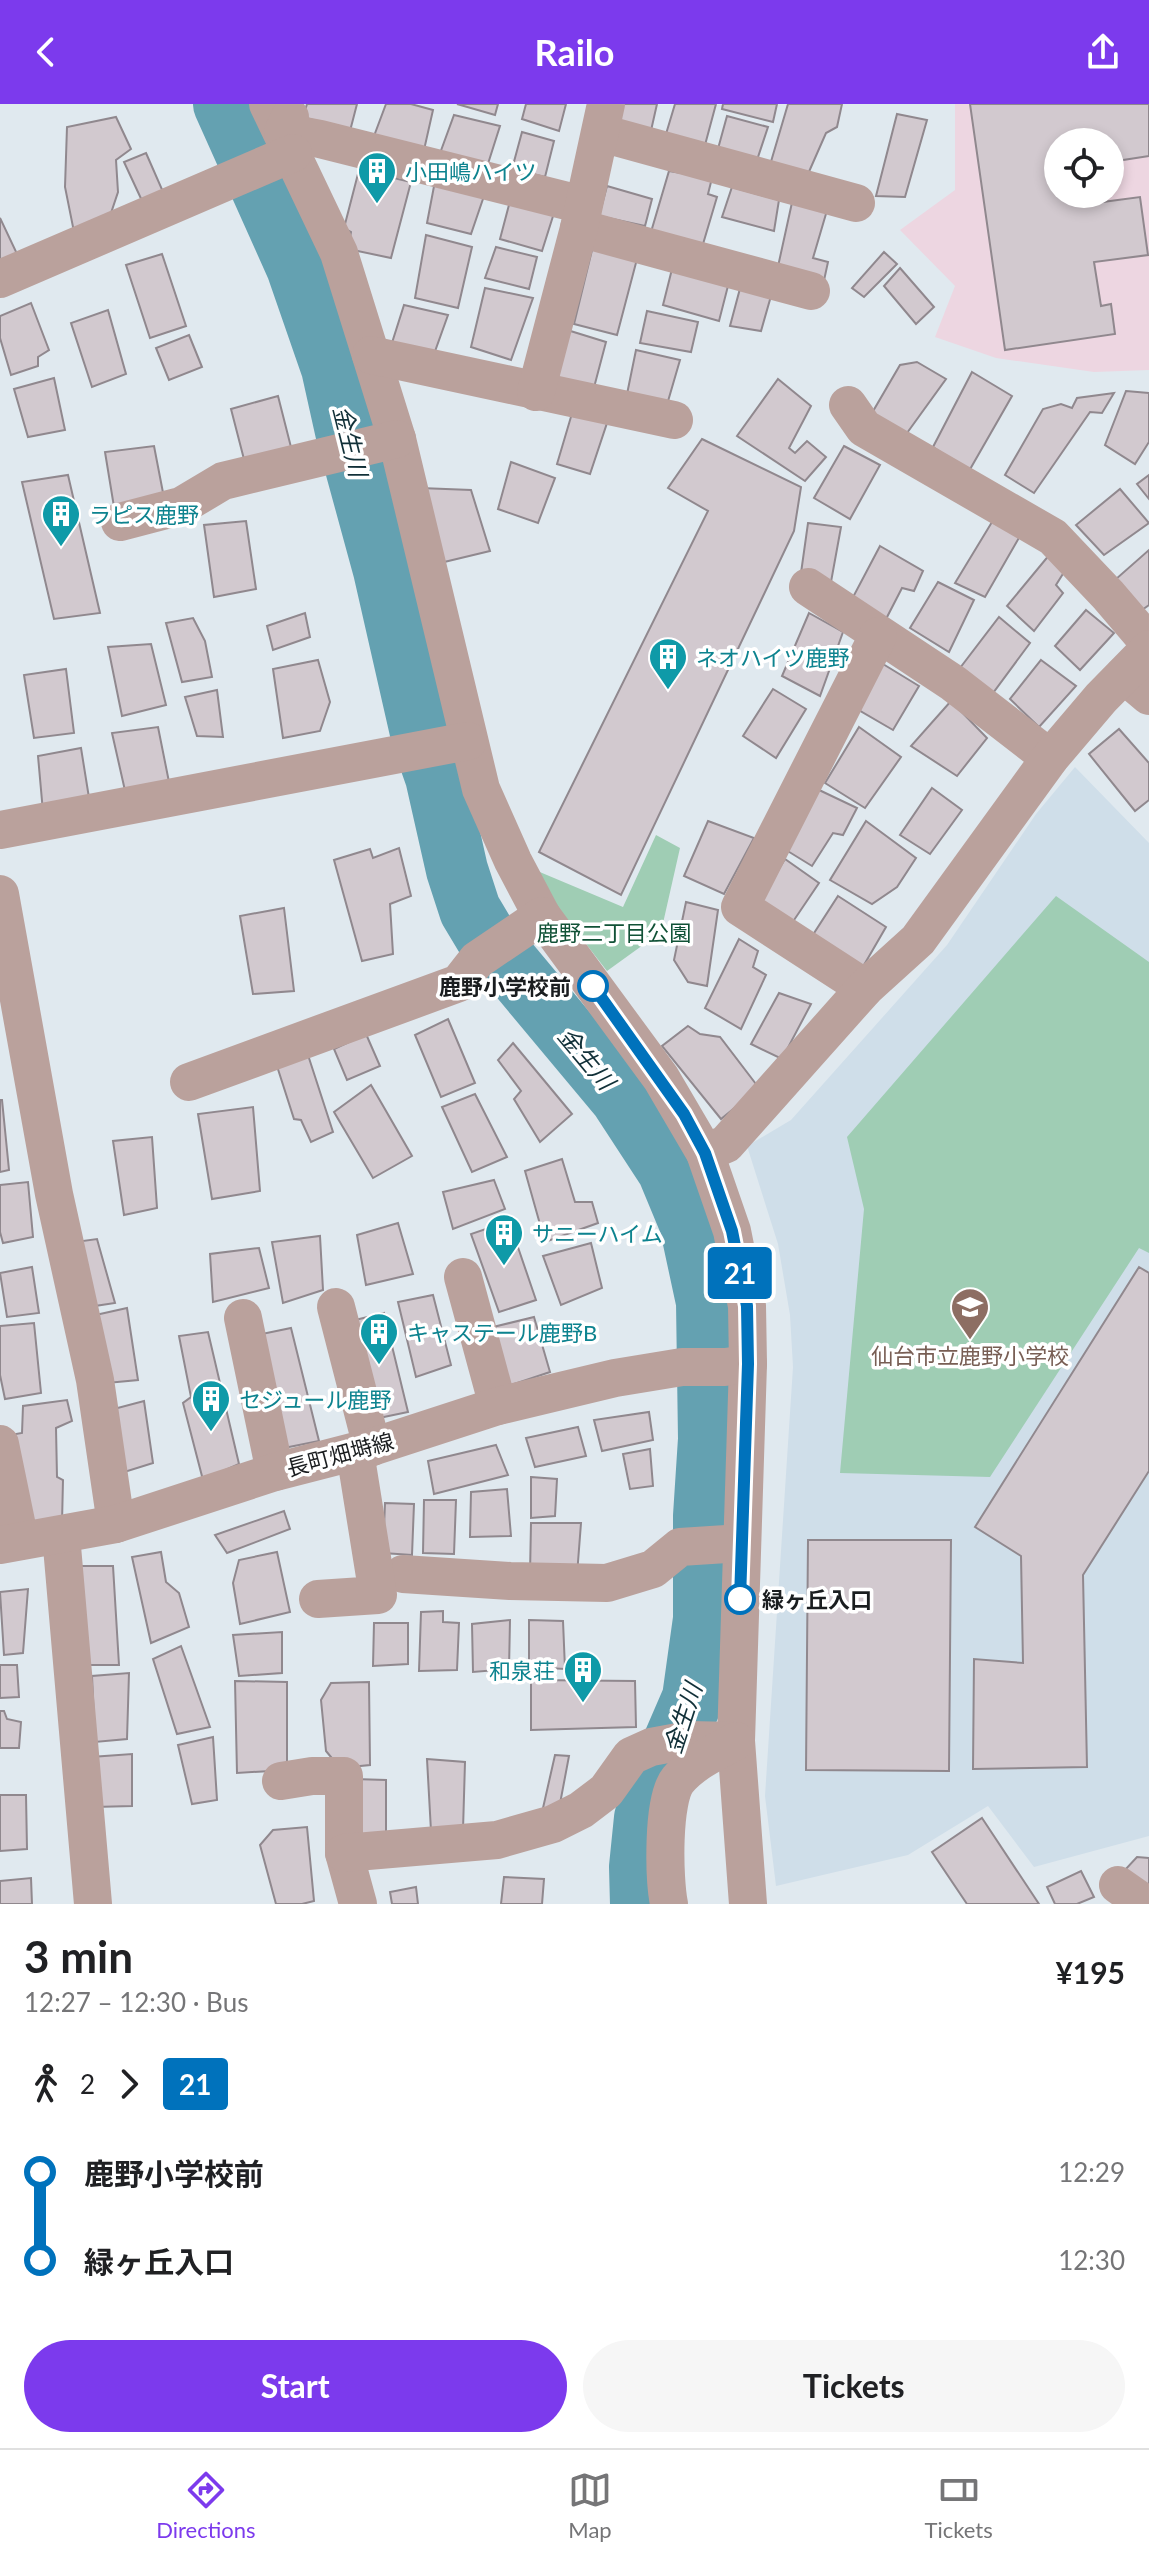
<!DOCTYPE html>
<html lang="en">
<head>
<meta charset="utf-8">
<style>
	:root { --surface:#fff; --page:#f6f6f6; --text:#202124; --muted:#757577; --line:#e0e0e0; --accent:#7c3aed }
	body { margin:0; font-family:Lato,"Noto Sans JP",sans-serif; background:var(--page); color:var(--text); height:100vh; display:flex; flex-direction:column; font-size:30px; white-space:nowrap }
	* { box-sizing:border-box; margin:0 }
	p { font-size:26px; color:var(--muted) }
	.icon { flex:none; width:44px; height:44px; fill:none; stroke:currentColor; stroke-width:2; stroke-linecap:round; stroke-linejoin:round }
	.map { position:relative; height:1800px; overflow:hidden }
	.sheet { display:flex; flex-direction:column; background:var(--surface); flex:1 }
	.sheet>* { flex:none }
	.badge { padding:0 16px; border-radius:6px; font-size:28px; line-height:52px }
	.fabs { position:absolute; left:1044px; top:24px; display:grid; gap:16px }
	.fabs a { display:grid; place-items:center; width:80px; height:80px; border-radius:50%; background:var(--surface); box-shadow:0 4px 12px #0003; font-size:40px }
	.map>.badge { position:absolute; translate:-50% -50%; box-shadow:0 0 0 4px #fff }
	.legs { display:flex; align-items:center; gap:12px; height:88px; padding:0 24px; font-size:26px }
	.legs p { margin-inline-start:auto }
	.headline { display:flex; align-items:center; justify-content:space-between; height:136px; padding:0 24px }
	h1 { font-size:44px; font-weight:700; line-height:60px }
	.action { display:flex; gap:16px; margin-top:auto; padding:16px 24px }
	.action a { flex:1; height:92px; border-radius:48px; background:var(--accent); color:#fff; font-size:32px; font-weight:700; line-height:92px; text-align:center }
	.action a+a { background:var(--page); color:var(--text) }
	ul { padding:0 24px; list-style:none }
	li { display:flex; align-items:center; gap:28px; height:88px; font-size:30px }
	li i { display:grid; place-items:center; width:12px; height:100%; margin:0 10px; background:currentColor }
	li i::after { content:''; width:20px; height:20px; margin:-10px; border:6px solid; border-radius:50%; background:var(--surface) }
	li p { margin-inline-start:auto }
	li:first-child i { background:linear-gradient(#0000 50%,currentColor 0) }
	li:last-child i { background:linear-gradient(currentColor 50%,#0000 0) }
	header { display:flex; justify-content:space-between; align-items:center; height:104px; padding:0 24px; background:var(--accent); color:#fff; font-size:36px; font-weight:700 }
	.tab-bar { display:flex; justify-content:space-around; align-items:center; height:112px; border-top:2px solid var(--line); background:var(--surface); font-size:22px; color:var(--muted) }
	.tab-bar a { display:grid; justify-items:center; gap:4px }
	.tab-bar .on { color:var(--accent) }
	.map>svg:first-child { display:block }
	.commercial { fill:#edd6e1; fill-rule:evenodd }
	.built { fill:#cfdee9 }
	.green { fill:#9fcdb4 }
	.lines { fill:none; stroke-linecap:round; stroke-linejoin:round }
	.river { stroke:#64a1b1; stroke-width:62 }
	.building { fill:#d2c9cf; stroke:#90888e; stroke-width:2 }
	.minor { stroke:#baa19c; stroke-width:38 }
	.line-1-casing { stroke:#fff; stroke-width:18 }
	.line-1 { stroke:#0072bc; stroke-width:12 }
	.stop-1-dot { fill:#fff; stroke:#0072bc; stroke-width:4 }
	.labels { text-anchor:middle; dominant-baseline:central; stroke-width:7; stroke-linejoin:round; paint-order:stroke }
	.culture-label { font-size:22px; fill:#0d838f; stroke:#fff; text-anchor:start }
	.park-label { font-size:22px; fill:#115237; stroke:#fff }
	.stop-label { font-size:22px; font-weight:bold; fill:#1a1d1f; stroke:#fff; text-anchor:end }
	.education-label { font-size:22px; fill:#785e54; stroke:#fff }
	.street-label { font-size:22px; fill:#1a1d1f; stroke:#fff }
	.water-label { font-size:24px; font-style:italic; fill:#113038; stroke:#fff }
</style>
</head>
<body>
<header><svg class="icon" aria-label="back" viewBox="0 0 24 24"><path d="M15 5l-7 7 7 7"/></svg>Railo<svg class="icon" aria-label="share" viewBox="0 0 24 24"><path d="M12 15V3M7 8l5-5 5 5M5 13v7h14v-7"/></svg></header>
<div class="map">
<svg width="1149" height="1800" viewBox="0 0 1149 1800">
	<rect width="100%" height="100%" fill="#e0e9ef"/>
	<path class="commercial" d="M955 0H1149V266L1094 268 996 254 935 233 955 182 900 126 955 86ZM1058 38H1110V90H1058Z"/>
	<polygon class="built" points="1075,663 1149,739 1149,1732 1034,1763 988,1702 908,1751 776,1782 765,1692 793,1263 790,1211 778,1140 747,1042 791,1016 947,841 1036,710"/>
	<g class="green">
		<polygon points="656,731 680,744 661,828 607,867 552,796 535,766 623,803"/>
		<polygon points="1056,792 1149,858 1149,1149 1139,1144 990,1373 840,1369 864,1105 847,1033"/>
	</g>
	<g class="lines">
		<polyline class="river" points="224,0 297,163 332,264 346,327 384,466 422,633 436,673 457,766 470,806 485,831 621,994 668,1066 690,1119 707,1198 709,1335 704,1412 704,1515 693,1594 661,1668 645,1714 640,1763 641,1800"/>
	</g>
	<g class="building">
		<polygon points="307,0 357,0 350,27 303,13"/>
		<polygon points="386,0 411,0 433,6 424,46 374,32"/>
		<polygon points="457,0 498,0 495,11"/>
		<polygon points="526,0 566,0 559,27 522,15"/>
		<polygon points="619,0 657,0 650,31 612,21"/>
		<polygon points="675,0 716,0 705,41 666,30"/>
		<polygon points="723,0 777,0 773,18 722,5"/>
		<polygon points="788,0 842,0 837,23 826,29 808,70 770,61"/>
		<polygon points="970,0 1149,0 1149,52 1110,58 1110,38 1058,38 1058,90 1086,90 1087,100 1140,93 1148,151 1094,158 1101,202 1111,200 1115,230 1005,246"/>
		<polygon points="897,10 927,16 905,93 876,92"/>
		<polygon points="454,11 500,22 486,66 439,52"/>
		<polygon points="727,12 768,23 755,62 716,52"/>
		<polygon points="116,13 131,45 116,56 118,88 109,115 74,128 65,83 67,23"/>
		<polygon points="522,28 554,37 545,73 512,65"/>
		<polygon points="146,49 164,90 144,101 124,58"/>
		<polygon points="359,66 411,78 391,154 348,145 351,128 344,124"/>
		<polygon points="669,67 712,74 708,90 717,93 703,140 651,128"/>
		<polygon points="435,77 485,89 471,130 427,119"/>
		<polygon points="607,82 652,95 645,122 599,112"/>
		<polygon points="732,83 779,96 774,127 722,113"/>
		<polygon points="793,94 828,103 813,154 828,158 823,181 777,167"/>
		<polygon points="510,97 554,109 542,147 500,135"/>
		<polygon points="0,114 18,152 0,162"/>
		<polygon points="426,131 472,143 458,204 415,194"/>
		<polygon points="593,142 637,155 617,231 574,220"/>
		<polygon points="496,143 537,153 529,185 485,174"/>
		<polygon points="884,148 897,160 864,193 852,184"/>
		<polygon points="162,150 186,222 150,234 126,161"/>
		<polygon points="673,161 729,178 719,217 663,201"/>
		<polygon points="900,164 934,203 916,220 884,182"/>
		<polygon points="742,177 773,185 761,227 730,222"/>
		<polygon points="485,184 533,194 511,256 471,243"/>
		<polygon points="31,199 49,246 38,253 38,262 11,271 0,234 0,212"/>
		<polygon points="404,201 448,211 434,250 391,242"/>
		<polygon points="108,206 126,270 92,283 71,219"/>
		<polygon points="647,207 698,218 691,248 640,239"/>
		<polygon points="564,225 606,238 592,291 550,282"/>
		<polygon points="189,231 202,263 169,276 156,244"/>
		<polygon points="636,246 680,256 666,304 626,295"/>
		<polygon points="917,258 946,275 907,329 872,309 900,261"/>
		<polygon points="972,268 1012,292 969,367 933,343"/>
		<polygon points="54,274 65,326 28,333 14,285"/>
		<polygon points="778,275 811,302 789,344 795,349 807,337 826,353 805,377 737,332"/>
		<polygon points="1126,287 1149,289 1149,338 1135,360 1105,341"/>
		<polygon points="1114,289 1102,309 1090,308 1034,389 1005,371 1043,305 1061,300 1072,304 1077,294"/>
		<polygon points="278,292 293,351 246,363 231,305"/>
		<polygon points="573,306 607,319 590,370 557,360"/>
		<polygon points="702,335 801,383 794,427 621,791 539,748 708,407 668,384"/>
		<polygon points="154,342 165,399 115,409 105,348"/>
		<polygon points="844,342 880,361 850,415 814,394"/>
		<polygon points="511,358 555,374 538,419 498,405"/>
		<polygon points="68,371 100,509 54,515 22,378"/>
		<polygon points="1149,371 1149,395 1137,380"/>
		<polygon points="420,384 471,386 490,447 440,459"/>
		<polygon points="1120,385 1149,419 1104,451 1076,421"/>
		<polygon points="246,417 256,485 214,493 204,421"/>
		<polygon points="992,418 1020,432 985,493 955,479"/>
		<polygon points="808,419 841,423 831,478 800,476"/>
		<polygon points="880,442 923,467 914,487 902,484 886,515 852,495"/>
		<polygon points="1149,446 1149,501 1142,506 1116,475"/>
		<polygon points="1050,450 1066,465 1056,481 1063,489 1034,527 1007,502"/>
		<polygon points="938,478 974,496 949,548 910,524"/>
		<polygon points="1086,506 1114,529 1080,566 1055,542"/>
		<polygon points="305,509 310,533 273,546 267,522"/>
		<polygon points="809,509 843,528 820,592 782,572"/>
		<polygon points="999,513 1030,539 993,589 960,564"/>
		<polygon points="193,514 205,537 212,573 182,578 166,519"/>
		<polygon points="151,540 166,601 122,612 108,543"/>
		<polygon points="318,556 330,598 320,627 283,634 273,565"/>
		<polygon points="1041,556 1076,582 1039,623 1010,595"/>
		<polygon points="878,557 919,582 893,626 857,605"/>
		<polygon points="66,565 74,629 34,634 24,571"/>
		<polygon points="773,585 806,605 776,654 743,632"/>
		<polygon points="217,586 223,633 197,632 185,593"/>
		<polygon points="951,597 987,634 957,672 911,642"/>
		<polygon points="158,623 170,683 126,691 112,629"/>
		<polygon points="859,623 901,653 865,704 825,679"/>
		<polygon points="1119,625 1149,659 1149,696 1135,707 1089,650"/>
		<polygon points="81,644 90,700 43,708 38,652"/>
		<polygon points="932,684 962,706 930,750 900,731"/>
		<polygon points="817,685 857,704 843,731 833,729 812,762 786,746"/>
		<polygon points="708,717 754,734 724,790 684,772"/>
		<polygon points="866,717 916,754 897,783 872,800 830,776"/>
		<polygon points="399,744 411,792 390,800 393,850 362,857 334,756 370,745 373,754"/>
		<polygon points="785,755 819,779 788,825 755,804"/>
		<polygon points="838,792 886,823 857,873 807,840"/>
		<polygon points="686,798 718,806 707,882 688,878 674,856"/>
		<polygon points="284,804 294,887 253,890 240,812"/>
		<polygon points="739,835 758,847 753,863 766,871 741,925 705,904"/>
		<polygon points="779,889 811,900 782,955 751,940"/>
		<polygon points="448,915 475,979 441,993 415,931"/>
		<polygon points="688,922 700,930 720,933 759,984 721,1015 662,942"/>
		<polygon points="366,930 380,962 347,976 334,945"/>
		<polygon points="513,939 572,1010 540,1038 514,995 521,987 498,956"/>
		<polygon points="308,951 333,1028 311,1038 301,1016 294,1015 276,959"/>
		<polygon points="371,981 412,1052 373,1074 334,1008"/>
		<polygon points="475,990 507,1053 472,1068 442,1003"/>
		<polygon points="0,996 2,996 9,1066 0,1068"/>
		<polygon points="253,1003 260,1087 212,1095 198,1010"/>
		<polygon points="152,1033 157,1104 124,1111 113,1037"/>
		<polygon points="562,1055 575,1098 592,1098 598,1119 545,1138 525,1067"/>
		<polygon points="494,1076 505,1105 453,1125 443,1088"/>
		<polygon points="28,1078 33,1133 3,1139 0,1128 0,1081"/>
		<polygon points="509,1117 536,1196 499,1208 471,1130"/>
		<polygon points="398,1119 413,1170 366,1181 357,1131"/>
		<polygon points="320,1132 323,1186 283,1199 272,1138"/>
		<polygon points="97,1135 115,1199 88,1203 75,1138"/>
		<polygon points="591,1139 602,1184 561,1201 543,1152"/>
		<polygon points="259,1144 269,1184 213,1198 210,1150"/>
		<polygon points="32,1163 39,1209 7,1213 0,1169"/>
		<polygon points="1139,1163 1149,1169 1149,1367 1083,1471 1087,1663 973,1665 974,1555 1023,1559 1021,1452 975,1423"/>
		<polygon points="433,1191 451,1261 416,1273 398,1198"/>
		<polygon points="127,1204 138,1276 107,1279 91,1212"/>
		<polygon points="384,1209 408,1308 374,1315 351,1217"/>
		<polygon points="534,1213 550,1268 508,1282 489,1224"/>
		<polygon points="34,1219 41,1289 5,1295 0,1271 0,1222"/>
		<polygon points="291,1224 319,1337 279,1345 257,1231"/>
		<polygon points="208,1228 239,1360 203,1376 183,1299 191,1293 179,1232"/>
		<polygon points="67,1296 72,1317 56,1324 57,1373 63,1376 62,1419 33,1422 10,1331 22,1329 23,1302"/>
		<polygon points="144,1297 153,1359 118,1370 110,1306"/>
		<polygon points="649,1308 653,1336 602,1347 594,1316"/>
		<polygon points="578,1323 586,1352 535,1363 526,1334"/>
		<polygon points="496,1341 508,1371 434,1390 428,1357"/>
		<polygon points="650,1345 653,1382 630,1385 623,1350"/>
		<polygon points="531,1373 557,1375 555,1412 531,1414"/>
		<polygon points="507,1385 511,1432 470,1433 471,1388"/>
		<polygon points="424,1396 456,1396 454,1450 423,1449"/>
		<polygon points="385,1399 414,1400 412,1451 383,1449"/>
		<polygon points="284,1407 290,1425 227,1449 215,1431"/>
		<polygon points="531,1419 581,1419 577,1471 530,1470"/>
		<polygon points="808,1436 951,1436 949,1667 806,1666"/>
		<polygon points="161,1448 166,1478 179,1489 189,1523 151,1539 132,1453"/>
		<polygon points="277,1448 290,1508 240,1520 233,1479 239,1456"/>
		<polygon points="72,1462 113,1462 119,1561 79,1561"/>
		<polygon points="28,1485 23,1549 4,1551 0,1488"/>
		<polygon points="443,1507 443,1518 459,1519 457,1566 419,1567 421,1508"/>
		<polygon points="510,1516 509,1565 473,1568 472,1520"/>
		<polygon points="529,1516 563,1517 565,1565 529,1563"/>
		<polygon points="374,1519 408,1519 408,1560 373,1562"/>
		<polygon points="282,1528 282,1569 239,1572 233,1531"/>
		<polygon points="181,1542 210,1623 177,1630 153,1555"/>
		<polygon points="0,1561 17,1561 19,1593 0,1594"/>
		<polygon points="129,1569 127,1635 95,1638 92,1572"/>
		<polygon points="531,1576 635,1577 636,1623 531,1626"/>
		<polygon points="235,1577 287,1578 287,1666 237,1669"/>
		<polygon points="369,1578 370,1661 340,1664 326,1647 321,1596 331,1579"/>
		<polygon points="0,1607 4,1607 7,1615 21,1618 19,1644 0,1644"/>
		<polygon points="213,1633 217,1696 192,1700 178,1641"/>
		<polygon points="132,1650 132,1702 94,1703 91,1653"/>
		<polygon points="555,1651 569,1652 559,1705 543,1704"/>
		<polygon points="427,1655 465,1658 463,1726 431,1727"/>
		<polygon points="354,1675 386,1676 386,1731 357,1734"/>
		<polygon points="0,1691 26,1691 27,1745 0,1747"/>
		<polygon points="982,1714 1039,1800 967,1800 932,1748"/>
		<polygon points="307,1723 314,1797 302,1800 276,1800 260,1741 273,1726"/>
		<polygon points="1137,1753 1149,1754 1149,1786 1123,1768"/>
		<polygon points="1081,1767 1094,1793 1077,1800 1055,1800 1047,1783"/>
		<polygon points="504,1773 544,1775 542,1800 501,1800"/>
		<polygon points="31,1774 32,1800 0,1800 0,1777"/>
		<polygon points="416,1783 418,1800 392,1800 390,1788"/>
	</g>
	<g class="lines">
		<g class="minor">
			<polyline points="268,0 339,149 397,335 481,685 513,757 542,812 661,974 705,1049 732,1127 747,1202 748,1260 736,1637 748,1800"/>
			<polyline points="290,13 283,28 320,35 583,101"/>
			<polyline points="601,29 856,99"/>
			<polyline points="579,124 811,187"/>
			<polyline points="0,175 293,49"/>
			<polyline points="371,251 674,316"/>
			<polyline points="536,288 579,124 606,0"/>
			<polyline points="848,301 864,324 1053,433 1108,491 1149,539"/>
			<polyline points="120,418 181,402 223,377 397,335"/>
			<polyline points="808,483 953,579 1050,654"/>
			<polyline points="1124,571 1149,592"/>
			<polyline points="0,726 468,637"/>
			<polyline points="0,790 54,1090 95,1276 116,1420"/>
			<polyline points="865,884 740,803 878,532"/>
			<polyline points="189,978 459,879 477,856 542,812"/>
			<polyline points="705,1049 726,1040 865,884 918,836 1050,654 1101,594 1149,545"/>
			<polyline points="463,1173 498,1302"/>
			<polyline points="336,1203 372,1343"/>
			<polyline points="243,1214 275,1368"/>
			<polyline points="0,1340 20,1437"/>
			<polyline points="61,1431 93,1800"/>
			<polyline points="0,1441 116,1420 275,1368 372,1343 498,1302 615,1274 682,1263 725,1263 748,1260"/>
			<polyline points="403,1470 510,1477 607,1479 653,1465 680,1443 742,1439"/>
			<polyline points="318,1495 378,1491 355,1348"/>
			<polyline points="281,1677 312,1672 344,1672 344,1749 358,1800"/>
			<polyline points="344,1749 497,1736 553,1720 581,1706 606,1687 631,1652 651,1643 689,1636 736,1637"/>
			<polyline points="1118,1781 1145,1800"/>
			<path d="M669 1800C664 1775 662 1695 678 1676 693 1658 716 1648 736 1637"/>
		</g>
	</g>
	<g class="lines">
		<g class="line-1-casing">
			<polyline id="line-1" points="593,882 684,1010 705,1049 732,1127 747,1202 748,1260 740,1495"/>
		</g>
		<use href="#line-1" class="line-1"/>
	</g>
	<defs>
		<g id="building-pin" transform="scale(2)"><path d="M0 17L-7.5 6A9.5 9.5 0 1 1 7.5 6Z" fill="#0f9aa8" stroke="#fff"/><path d="M-4-6H4V6H1V3H-1V6H-4ZM-2.5-4.3h1.7v1.8h-1.7ZM.8-4.3h1.7v1.8H.8ZM-2.5-1h1.7V.8h-1.7ZM.8-1h1.7V.8H.8Z" fill="#fff"/></g>
		<g id="school-pin" transform="scale(2)"><path d="M0 17L-7.5 6A9.5 9.5 0 1 1 7.5 6Z" fill="#8d6e63" stroke="#fff"/><path d="M0-5L7-2L0 1L-7-2ZM-4 1L0 2.5L4 1V4Q0 6-4 4Z" fill="#fff"/></g>
	</defs>
	<g fill-rule="evenodd">
		<use href="#building-pin" x="377" y="67"/>
		<use href="#building-pin" x="61" y="410"/>
		<use href="#building-pin" x="668" y="553"/>
		<use href="#building-pin" x="504" y="1129"/>
		<use href="#school-pin" x="970" y="1203"/>
		<use href="#building-pin" x="379" y="1228"/>
		<use href="#building-pin" x="211" y="1295"/>
		<use href="#building-pin" x="583" y="1566"/>
	</g>
	<g class="stop-1-dot">
		<circle cx="593" cy="882" r="14"/>
		<circle cx="740" cy="1495" r="14"/>
	</g>
	<g class="labels">
		<g class="culture-label">
			<text x="405" y="67">小田嶋ハイツ</text>
			<text x="89" y="410">ラピス鹿野</text>
			<text x="696" y="553">ネオハイツ鹿野</text>
			<text x="532" y="1129">サニーハイム</text>
			<text x="407" y="1228">キャステール鹿野B</text>
			<text x="239" y="1295">セジュール鹿野</text>
			<text x="555" y="1566" text-anchor="end">和泉荘</text>
		</g>
		<g class="park-label">
			<text x="614" y="828">鹿野二丁目公園</text>
		</g>
		<g class="stop-label">
			<text x="571" y="882">鹿野小学校前</text>
			<text x="762" y="1495" text-anchor="start">緑ヶ丘入口</text>
		</g>
		<g class="education-label">
			<text x="970" y="1251">仙台市立鹿野小学校</text>
		</g>
		<g class="street-label">
			<text transform="translate(340 1350) rotate(-15)">長町畑塒線</text>
		</g>
		<g class="water-label">
			<text transform="translate(351 337) rotate(76)">金生川</text>
			<text transform="translate(587 954) rotate(50)">金生川</text>
			<text transform="translate(682 1614) rotate(-72)">金生川</text>
		</g>
	</g>
</svg>
<div class="fabs">
<a><svg class="icon" aria-label="locate" viewBox="0 0 24 24"><circle cx="12" cy="12" r="6"/><path d="M12 2v4M12 18v4M2 12h4M18 12h4"/></svg></a>
</div>
<b class="badge" style="left:740px;top:1169px;background:#0072bc;color:#fff">21</b>
</div>
<section class="sheet">
<div class="headline"><div><h1>3 min</h1><p>12:27 – 12:30 · Bus</p></div><b>¥195</b></div>
<div class="legs"><svg class="icon" aria-label="walk" viewBox="0 0 24 24"><circle cx="13" cy="4" r="2"/><path d="M13 8l-2 6 4 7M11 14l-3 7M7 12l3-4h3l4 4"/></svg>2<svg class="icon" aria-label="forward" viewBox="0 0 24 24"><path d="M9 5l7 7-7 7"/></svg><b class="badge" style="background:#0072bc;color:#fff">21</b></div>
<ul>
<li><i style="color:#0072bc"></i><b>鹿野小学校前</b><p>12:29</p></li>
<li><i style="color:#0072bc"></i><b>緑ヶ丘入口</b><p>12:30</p></li>
</ul>
<div class="action"><a>Start</a><a>Tickets</a></div>
</section>
<nav class="tab-bar">
<a class="on"><svg class="icon" aria-label="directions" viewBox="0 0 24 24"><path d="M12 3l9 9-9 9-9-9zM9 14v-3h6M13 9l2 2-2 2"/></svg>Directions</a>
<a><svg class="icon" aria-label="map" viewBox="0 0 24 24"><path d="M3 6l6-2 6 2 6-2v14l-6 2-6-2-6 2zM9 4v14M15 6v14"/></svg>Map</a>
<a><svg class="icon" aria-label="tickets" viewBox="0 0 24 24"><path d="M3 7h18v10H3zM15 7v10"/></svg>Tickets</a>
</nav>
</body>
</html>
